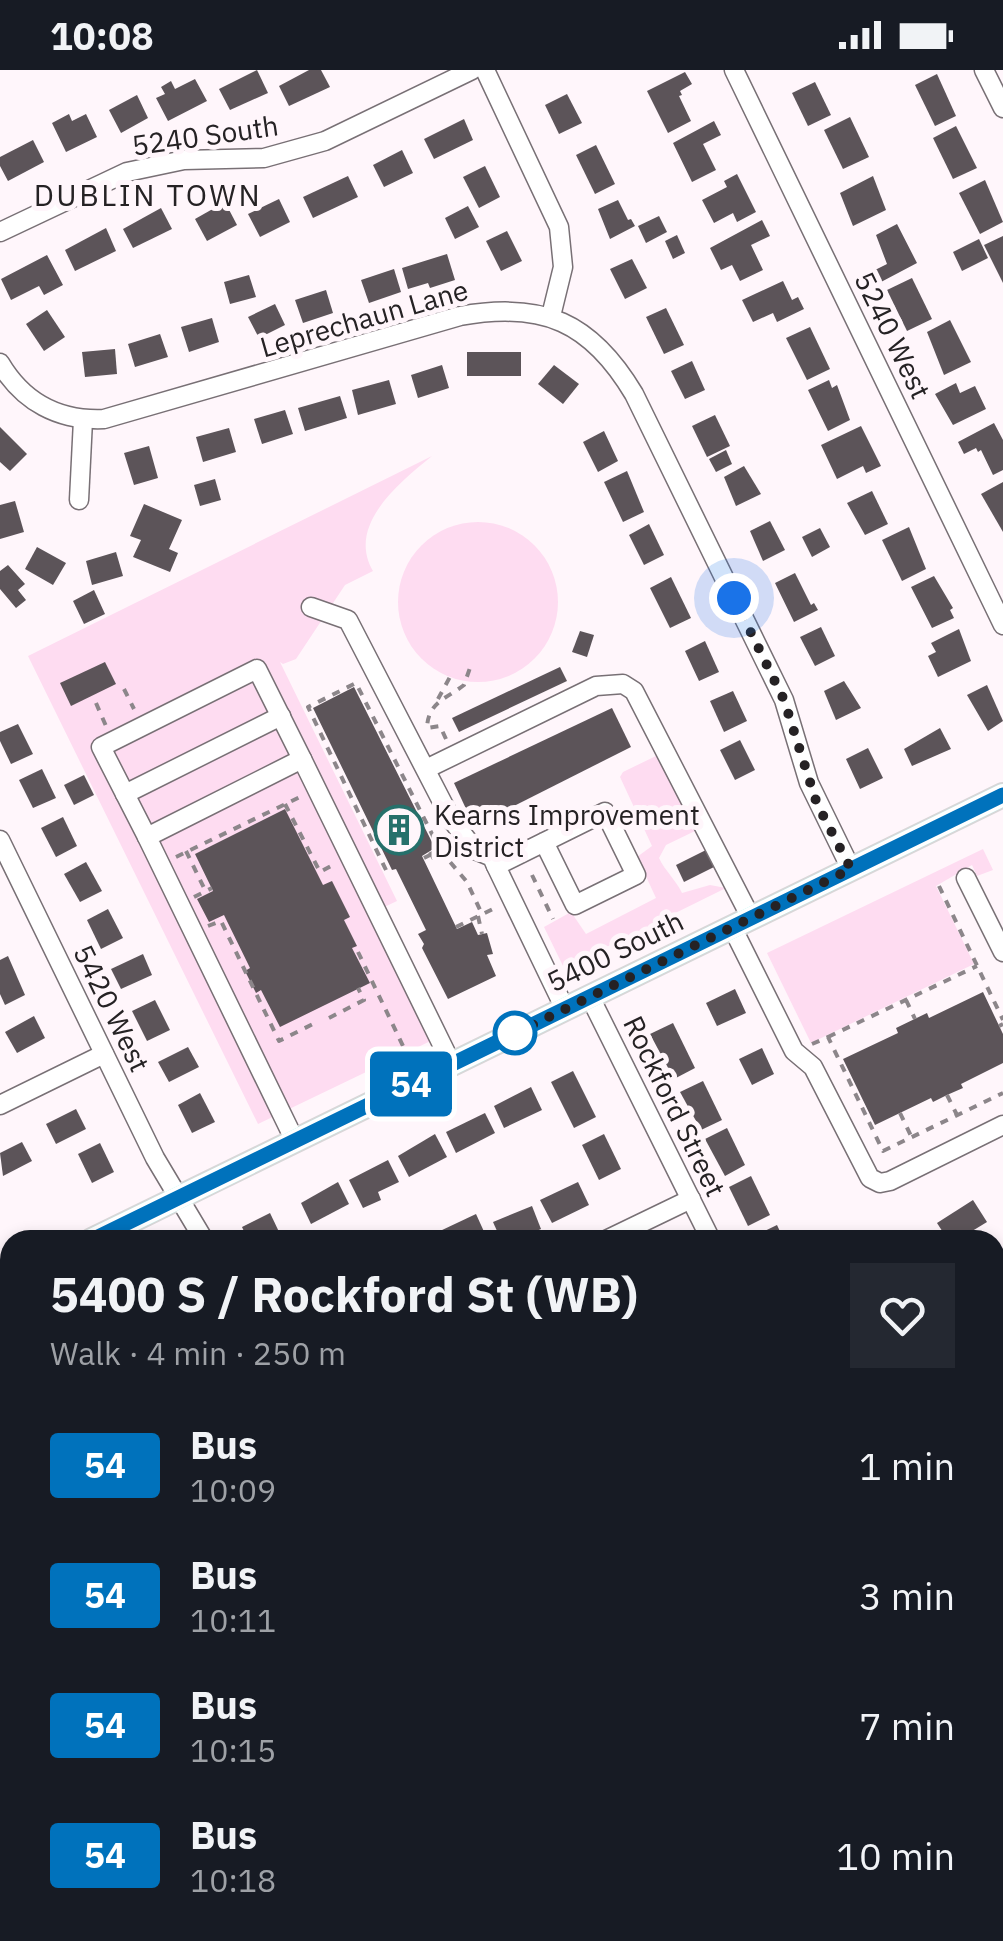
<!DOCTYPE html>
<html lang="en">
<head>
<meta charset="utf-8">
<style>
	:root { --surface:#171b24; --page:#242831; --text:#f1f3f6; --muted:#9ea1a6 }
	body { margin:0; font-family:"IBM Plex Sans",sans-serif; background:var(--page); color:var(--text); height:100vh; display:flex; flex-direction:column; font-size:38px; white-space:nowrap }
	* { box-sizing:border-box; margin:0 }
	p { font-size:32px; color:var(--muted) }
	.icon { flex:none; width:55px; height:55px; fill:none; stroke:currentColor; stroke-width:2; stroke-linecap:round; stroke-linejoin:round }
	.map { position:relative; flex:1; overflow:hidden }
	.drawer { position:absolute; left:0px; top:1160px; width:1005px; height:712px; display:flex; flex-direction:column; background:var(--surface); border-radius:30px 30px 0 0; box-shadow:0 5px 15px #0003 }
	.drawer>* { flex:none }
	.badge { padding:0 20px; border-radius:8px; font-size:35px; line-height:65px }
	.you { position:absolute; width:50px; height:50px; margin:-25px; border:8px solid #fff; border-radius:50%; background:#1a73e8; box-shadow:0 0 0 15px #1a73e833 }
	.map>.badge { position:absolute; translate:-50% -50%; box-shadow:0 0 0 5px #fff }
	.round { display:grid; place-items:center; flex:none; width:105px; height:105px; border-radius:0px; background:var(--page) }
	.head { display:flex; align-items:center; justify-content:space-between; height:170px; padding:0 50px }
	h1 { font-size:48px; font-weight:800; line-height:75px }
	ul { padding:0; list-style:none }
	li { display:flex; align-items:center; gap:30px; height:130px; padding:0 50px }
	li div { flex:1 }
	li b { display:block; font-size:38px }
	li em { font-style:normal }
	li .badge { min-width:110px; font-weight:700; text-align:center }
	.status { display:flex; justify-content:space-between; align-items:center; height:70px; padding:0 50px; background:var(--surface); direction:ltr }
	.status svg { height:28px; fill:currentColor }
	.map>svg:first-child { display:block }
	.green { fill:#fedcf1 }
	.building { fill:#5c5459 }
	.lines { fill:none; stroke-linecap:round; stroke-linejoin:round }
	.minor-casing { stroke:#787075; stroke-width:21 }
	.major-casing { stroke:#d8d7d8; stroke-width:26 }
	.path { stroke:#8c868a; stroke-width:4; stroke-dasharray:8 8; stroke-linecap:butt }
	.minor { stroke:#fff; stroke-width:18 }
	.major { stroke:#9df6ef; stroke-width:22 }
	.line-casing { stroke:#fff; stroke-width:22 }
	.line { stroke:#0072bc; stroke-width:15 }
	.walk { stroke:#252224; stroke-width:10; stroke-dasharray:0 18 }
	.stop-dot { fill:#fff; stroke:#0072bc; stroke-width:5 }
	.labels { text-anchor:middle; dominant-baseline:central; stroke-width:10; stroke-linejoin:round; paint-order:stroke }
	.street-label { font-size:28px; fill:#252224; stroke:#fff6fb }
	.poi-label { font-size:28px; fill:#252224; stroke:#fff6fb; text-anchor:start }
	.neighbourhood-label { font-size:30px; letter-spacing:2.5px; fill:#252224; stroke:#fff6fb }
</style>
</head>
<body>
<div class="status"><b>10:08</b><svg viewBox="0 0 49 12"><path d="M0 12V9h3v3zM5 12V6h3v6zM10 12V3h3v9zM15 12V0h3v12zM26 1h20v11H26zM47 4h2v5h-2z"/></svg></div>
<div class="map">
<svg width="1003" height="1871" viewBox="0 0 1003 1871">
	<rect width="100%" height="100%" fill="#fff6fb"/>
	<g class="green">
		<path d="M432 386C400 412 346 455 373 501L345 515 296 589 283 594 280 592 397 831 380 839 441 966 258 1054 28 586Z"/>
		<circle cx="478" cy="532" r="80"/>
		<path d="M658 685 695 761 666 775 659 788C665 801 676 810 682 823L710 815 726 818 564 898 544 857 571 842 586 864 656 828 637 787 652 776 620 707 623 702Z"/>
		<polygon points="983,779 993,800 977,806 972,795 936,816 974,894 811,973 767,883"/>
	</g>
	<g class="building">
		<polygon points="257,0 268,23 230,40 219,19"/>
		<polygon points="309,0 321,0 330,17 289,36 279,16"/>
		<polygon points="685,2 692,14 680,21 682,25 679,26 691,51 668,63 647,21"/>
		<polygon points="937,4 956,46 935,56 915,15"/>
		<polygon points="195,9 207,31 168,51 156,28 165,24 161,17 171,11 175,19"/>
		<polygon points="815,12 831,45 808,56 792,23"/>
		<polygon points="567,24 582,53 559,64 545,35"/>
		<polygon points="137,25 148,48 121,63 109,40"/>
		<polygon points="69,44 72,51 86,44 97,67 66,82 52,53"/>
		<polygon points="850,47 869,87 843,99 824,60"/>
		<polygon points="464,49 473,70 434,89 424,69"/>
		<polygon points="714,51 721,65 703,74 716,100 692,112 673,73"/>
		<polygon points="956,56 977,98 953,109 933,68"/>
		<polygon points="33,70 44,92 8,111 0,96 0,87"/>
		<polygon points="596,75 615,114 595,124 576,85"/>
		<polygon points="402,80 413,103 384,117 373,95"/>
		<polygon points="485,96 500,127 479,138 463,107"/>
		<polygon points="737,104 756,142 737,152 733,143 714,153 702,130 727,117 724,111"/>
		<polygon points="348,106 358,127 313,148 303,127"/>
		<polygon points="873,106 886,140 853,156 840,123"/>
		<polygon points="985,110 1003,152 980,164 959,123"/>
		<polygon points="279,129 290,152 260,167 248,144"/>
		<polygon points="618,130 628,150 631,149 635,156 610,169 598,139"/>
		<polygon points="225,132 237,155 207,171 195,149"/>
		<polygon points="468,136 479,157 455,169 445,148"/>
		<polygon points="161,138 172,159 133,178 123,159"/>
		<polygon points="659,146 667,162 646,173 638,156"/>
		<polygon points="762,150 770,166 751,175 763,200 740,211 732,195 721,200 710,178"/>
		<polygon points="897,154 917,193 881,212 875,200 887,194 876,165"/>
		<polygon points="106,158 116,181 75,201 65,180"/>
		<polygon points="507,161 522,191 501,201 486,171"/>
		<polygon points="677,165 685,183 673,189 665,171"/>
		<polygon points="1003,166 1003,213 984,175"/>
		<polygon points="979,169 988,188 962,201 953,182"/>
		<polygon points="447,184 455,210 430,218 428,213 408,219 402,198"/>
		<polygon points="47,185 63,215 44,225 39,216 11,230 1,209"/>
		<polygon points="632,189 647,218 625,229 610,199"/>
		<polygon points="394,199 401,222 369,233 361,210"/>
		<polygon points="249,205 256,227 230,234 224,212"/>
		<polygon points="912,208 932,249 907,261 887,220"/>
		<polygon points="783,211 792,230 798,227 804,239 777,252 773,243 753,252 742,230"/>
		<polygon points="326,220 333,243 303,253 295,230"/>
		<polygon points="275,234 285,255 259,268 248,247"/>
		<polygon points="666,238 684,275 664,284 646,247"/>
		<polygon points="47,240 65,267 44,281 26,254"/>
		<polygon points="212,248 219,272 189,282 181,257"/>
		<polygon points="950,250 971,292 944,305 927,262"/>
		<polygon points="810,257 830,299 807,310 786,268"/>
		<polygon points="160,264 168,287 135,297 128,274"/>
		<polygon points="115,279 117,304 85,307 82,282"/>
		<rect x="467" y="282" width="54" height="24"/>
		<polygon points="692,291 705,320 685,329 671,301"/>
		<polygon points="442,295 449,318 418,328 411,305"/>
		<polygon points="554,295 579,314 563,334 538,314"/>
		<polygon points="389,310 396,334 358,345 352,320"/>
		<polygon points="829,310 832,318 837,315 850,350 828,361 808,320"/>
		<polygon points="956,313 960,323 975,316 986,339 953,355 935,324"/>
		<polygon points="340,326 347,348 305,361 298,338"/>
		<polygon points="285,340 293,364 262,374 254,349"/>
		<polygon points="715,345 730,376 707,387 692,356"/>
		<polygon points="994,353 1003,370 1003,400 993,405 981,380 978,382 976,378 964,384 958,372"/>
		<polygon points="861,356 881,396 866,403 863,396 837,409 821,375"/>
		<polygon points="0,357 27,384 10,401 0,392"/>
		<polygon points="229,358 236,382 203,392 196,367"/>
		<polygon points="604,361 618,391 598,402 583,372"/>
		<polygon points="149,376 158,408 134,415 124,383"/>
		<polygon points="726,380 732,394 716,402 709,389"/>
		<polygon points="744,396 761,424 736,436 724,407"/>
		<polygon points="627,401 644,442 623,452 604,412"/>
		<polygon points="215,409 221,430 200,436 194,415"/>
		<polygon points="1003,412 1003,462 981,424"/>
		<polygon points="872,421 888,454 865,465 847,433"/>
		<polygon points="15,431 24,462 0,469 0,435"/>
		<polygon points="144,434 182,450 169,479 178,483 170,502 133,487 141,470 130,466"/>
		<polygon points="770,451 785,480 763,491 750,461"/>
		<polygon points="649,454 664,485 644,495 629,465"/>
		<polygon points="909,457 926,499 902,511 882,470"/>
		<polygon points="820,458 830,477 812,487 802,467"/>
		<polygon points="37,477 66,493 53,515 25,499"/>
		<polygon points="116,482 123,506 92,515 86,491"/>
		<polygon points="8,495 25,514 18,520 26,530 16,538 0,519 0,501"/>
		<polygon points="795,503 811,535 814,533 818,540 794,552 775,513"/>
		<polygon points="934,506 953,538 950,540 954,548 932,558 911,517"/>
		<polygon points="671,507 691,548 670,558 650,518"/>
		<polygon points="94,520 105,544 84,554 73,531"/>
		<polygon points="821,557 835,586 815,596 800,567"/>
		<polygon points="959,559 971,591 938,607 928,586 936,582 931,573"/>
		<polygon points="580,561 594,565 587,587 572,582"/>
		<polygon points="705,571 719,602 699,611 685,581"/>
		<polygon points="105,592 116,614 71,636 60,613"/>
		<polygon points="560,597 567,611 459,662 452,648"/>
		<polygon points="844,611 861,638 836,650 824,621"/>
		<polygon points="987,615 1003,651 988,661 967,625"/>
		<polygon points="354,617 435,778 422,786 457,859 472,852 478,865 487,863 493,884 487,885 496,906 448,929 422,878 424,874 418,864 426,860 396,799 392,800 313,638"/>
		<polygon points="733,621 747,651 724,662 710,631"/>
		<polygon points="612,638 631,677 474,756 454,713"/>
		<polygon points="18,654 33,684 11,694 0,671 0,662"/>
		<polygon points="940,658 951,679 912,696 904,679"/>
		<polygon points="740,670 755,700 735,710 720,680"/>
		<polygon points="868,678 883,708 860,719 846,689"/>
		<polygon points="42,699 56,728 33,738 19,710"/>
		<polygon points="84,705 94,725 74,735 64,715"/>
		<polygon points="285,739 323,815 332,811 350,847 344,850 357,876 352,878 370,913 280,957 261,920 256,923 245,901 250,898 224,845 209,852 197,829 213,821 195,784"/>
		<polygon points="63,747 77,776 56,787 41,758"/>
		<polygon points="708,779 716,796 684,812 676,795"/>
		<polygon points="86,792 102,821 80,832 64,804"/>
		<polygon points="108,839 123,868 101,879 87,850"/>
		<polygon points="143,884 152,905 121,919 111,899"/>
		<polygon points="8,886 25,925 5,935 0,924 0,890"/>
		<polygon points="735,919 746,943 717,956 706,933"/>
		<polygon points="983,922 1003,964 1003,993 961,1014 963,1018 947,1025 933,1032 931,1028 875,1055 843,989 898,963 896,958 927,943 929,948"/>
		<polygon points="155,930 170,960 147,971 132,941"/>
		<polygon points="34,946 45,968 17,983 5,962"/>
		<polygon points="673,953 695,998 674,1009 650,964"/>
		<polygon points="188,977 199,997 169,1012 158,992"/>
		<polygon points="762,978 774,1004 752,1015 739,989"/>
		<polygon points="573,1001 596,1047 574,1058 551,1012"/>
		<polygon points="703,1011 722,1050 701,1060 680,1022"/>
		<polygon points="531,1017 542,1040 504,1058 494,1036"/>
		<polygon points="200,1023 215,1052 192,1063 178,1035"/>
		<polygon points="76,1039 86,1059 56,1074 46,1054"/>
		<polygon points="485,1043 495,1063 456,1083 446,1062"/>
		<polygon points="727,1058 745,1095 725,1106 705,1069"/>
		<polygon points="435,1064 447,1087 409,1107 398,1086"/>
		<polygon points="604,1064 621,1099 599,1110 582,1075"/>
		<polygon points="22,1072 32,1091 3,1106 0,1083"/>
		<polygon points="100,1073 114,1102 92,1113 78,1084"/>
		<polygon points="388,1090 399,1112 378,1122 381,1130 363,1138 349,1110"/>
		<polygon points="751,1106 770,1145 748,1156 729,1117"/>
		<polygon points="338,1112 349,1134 311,1154 301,1133"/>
		<polygon points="578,1112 589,1135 552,1153 540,1130"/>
		<polygon points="973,1130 987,1152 959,1169 948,1170 937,1153"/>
		<polygon points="532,1136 541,1159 516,1170 501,1170 493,1152"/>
		<polygon points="270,1143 281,1166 273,1170 248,1170 242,1157"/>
		<polygon points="476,1144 486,1166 478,1170 445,1170 440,1161"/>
		<polygon points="777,1155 784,1170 756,1170 754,1166"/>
		<polygon points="10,1276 10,1304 0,1309 0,1281"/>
		<polygon points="10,1548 10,1577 0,1580 0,1553"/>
		<polygon points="10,1675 10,1701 0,1707 0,1680"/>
		<polygon points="10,1725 10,1781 0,1764 0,1730"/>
		<polygon points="355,1862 398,1862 395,1871 352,1871"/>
	</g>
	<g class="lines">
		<g class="minor-casing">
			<g id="minor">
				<polyline points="485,0 559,157 563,197 551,246"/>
				<polyline points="734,0 1003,555"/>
				<polyline points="984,0 1003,38"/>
				<polyline points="0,162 127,102 184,90 264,88 325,71 472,0"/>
				<path d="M0 293C23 332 59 351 104 349L460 246C543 231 591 252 634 324L784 630 809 713 851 799"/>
				<polyline points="79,430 83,350"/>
				<polyline points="311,537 348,550 451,749 475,780 492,787 496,796"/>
				<polyline points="426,699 596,616 623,614 634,621 751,848"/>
				<polyline points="125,724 281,646"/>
				<polyline points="147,767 101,677 257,599 302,689"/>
				<polyline points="0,770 155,1088 204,1170"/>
				<polyline points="544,772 575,835 636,805 605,742 496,796 565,939"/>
				<polyline points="966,808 1003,882"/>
				<polyline points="732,857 794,981 813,997 870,1108 880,1113 890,1111 1003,1055"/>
				<polyline points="590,927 711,1170"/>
				<polyline points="0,1035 104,984"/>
				<polyline points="295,1071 147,767 302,689 452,995"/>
				<polyline points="606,1170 691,1129"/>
				<polyline points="995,1218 1003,1213"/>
				<polyline points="995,1238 1003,1264"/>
				<polyline points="0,1399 10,1419"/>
				<polyline points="0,1632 10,1627"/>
				<polyline points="995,1751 1003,1767"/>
				<polyline points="995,1830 1003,1826"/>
				<polyline points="0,1858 6,1871"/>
				<polyline points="777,1862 781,1871"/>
				<polyline points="911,1871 928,1862"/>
			</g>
		</g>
		<g class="major-casing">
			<g id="major">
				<polyline points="92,1170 1003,725"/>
				<polyline points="0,1215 10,1210"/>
			</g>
		</g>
		<g class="path">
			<polyline points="124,619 134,639"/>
			<polyline points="438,629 451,605"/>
			<polyline points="96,633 106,656"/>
			<path d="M446 669 440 656 427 658C428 632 446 629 464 615L471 595"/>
			<polyline points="285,734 320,802 333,795"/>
			<polyline points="440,780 467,812 482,844"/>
			<polyline points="186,781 206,822"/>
			<polyline points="430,782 435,791"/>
			<polyline points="176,787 302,726"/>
			<polyline points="386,800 308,637 356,613 440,780 424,788"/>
			<polyline points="532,805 553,849"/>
			<polyline points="939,816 1003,950"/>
			<polyline points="194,827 212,818"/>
			<polyline points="478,846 482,864"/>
			<polyline points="208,856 221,851 279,971 313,954"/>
			<polyline points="456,857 497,837"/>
			<polyline points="358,882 404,978"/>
			<polyline points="906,930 915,949"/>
			<polyline points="329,948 364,930 358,918"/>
			<polyline points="999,956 1003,954"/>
			<polyline points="828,967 977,896"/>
			<polyline points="812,974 828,967 883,1081 1003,1023"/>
			<polyline points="947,1025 957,1045"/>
			<polyline points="900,1043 911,1066"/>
		</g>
		<use href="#minor" class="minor"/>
		<use href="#major" class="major"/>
	</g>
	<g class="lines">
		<g class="line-casing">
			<polyline id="line" points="92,1170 1003,725"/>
		</g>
		<use href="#line" class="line"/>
		<polyline class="walk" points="515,963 508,967 851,799 817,734 784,630 734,528"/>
	</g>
	<defs>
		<g id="building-ring" transform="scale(2.5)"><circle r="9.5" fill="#fff6fb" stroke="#26706b" stroke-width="1.5"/><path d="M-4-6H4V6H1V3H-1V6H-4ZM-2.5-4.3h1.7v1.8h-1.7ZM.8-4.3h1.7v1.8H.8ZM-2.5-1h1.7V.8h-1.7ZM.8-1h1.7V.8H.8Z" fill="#26706b"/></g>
	</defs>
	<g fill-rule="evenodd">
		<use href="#building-ring" x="399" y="760"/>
	</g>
	<circle class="stop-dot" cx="515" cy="963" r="20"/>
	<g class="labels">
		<g class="street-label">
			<text transform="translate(205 65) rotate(-8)">5240 South</text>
			<text transform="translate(364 248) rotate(-16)">Leprechaun Lane</text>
			<text transform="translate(893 265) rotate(64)">5240 West</text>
			<text transform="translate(615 881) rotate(-26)">5400 South</text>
			<text transform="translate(112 938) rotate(64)">5420 West</text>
			<text transform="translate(675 1036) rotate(64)">Rockford Street</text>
		</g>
		<g class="poi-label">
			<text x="434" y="744">Kearns Improvement<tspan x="434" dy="32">District</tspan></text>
		</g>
		<g class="neighbourhood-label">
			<text x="148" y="124">DUBLIN TOWN</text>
		</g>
	</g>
</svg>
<div class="you" style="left:734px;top:528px"></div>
<b class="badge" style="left:411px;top:1014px;background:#0072bc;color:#fff">54</b>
<section class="drawer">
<div class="head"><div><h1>5400 S / Rockford St (WB)</h1><p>Walk · 4 min · 250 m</p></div><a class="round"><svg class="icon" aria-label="heart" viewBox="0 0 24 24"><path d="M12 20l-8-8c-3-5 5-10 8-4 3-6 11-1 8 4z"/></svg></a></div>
<ul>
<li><span class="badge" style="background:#0072bc;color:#fff">54</span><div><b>Bus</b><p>10:09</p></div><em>1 min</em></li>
<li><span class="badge" style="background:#0072bc;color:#fff">54</span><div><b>Bus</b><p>10:11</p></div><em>3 min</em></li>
<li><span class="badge" style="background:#0072bc;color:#fff">54</span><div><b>Bus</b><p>10:15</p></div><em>7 min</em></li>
<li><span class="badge" style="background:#0072bc;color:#fff">54</span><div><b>Bus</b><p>10:18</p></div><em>10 min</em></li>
</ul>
</section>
</div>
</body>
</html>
